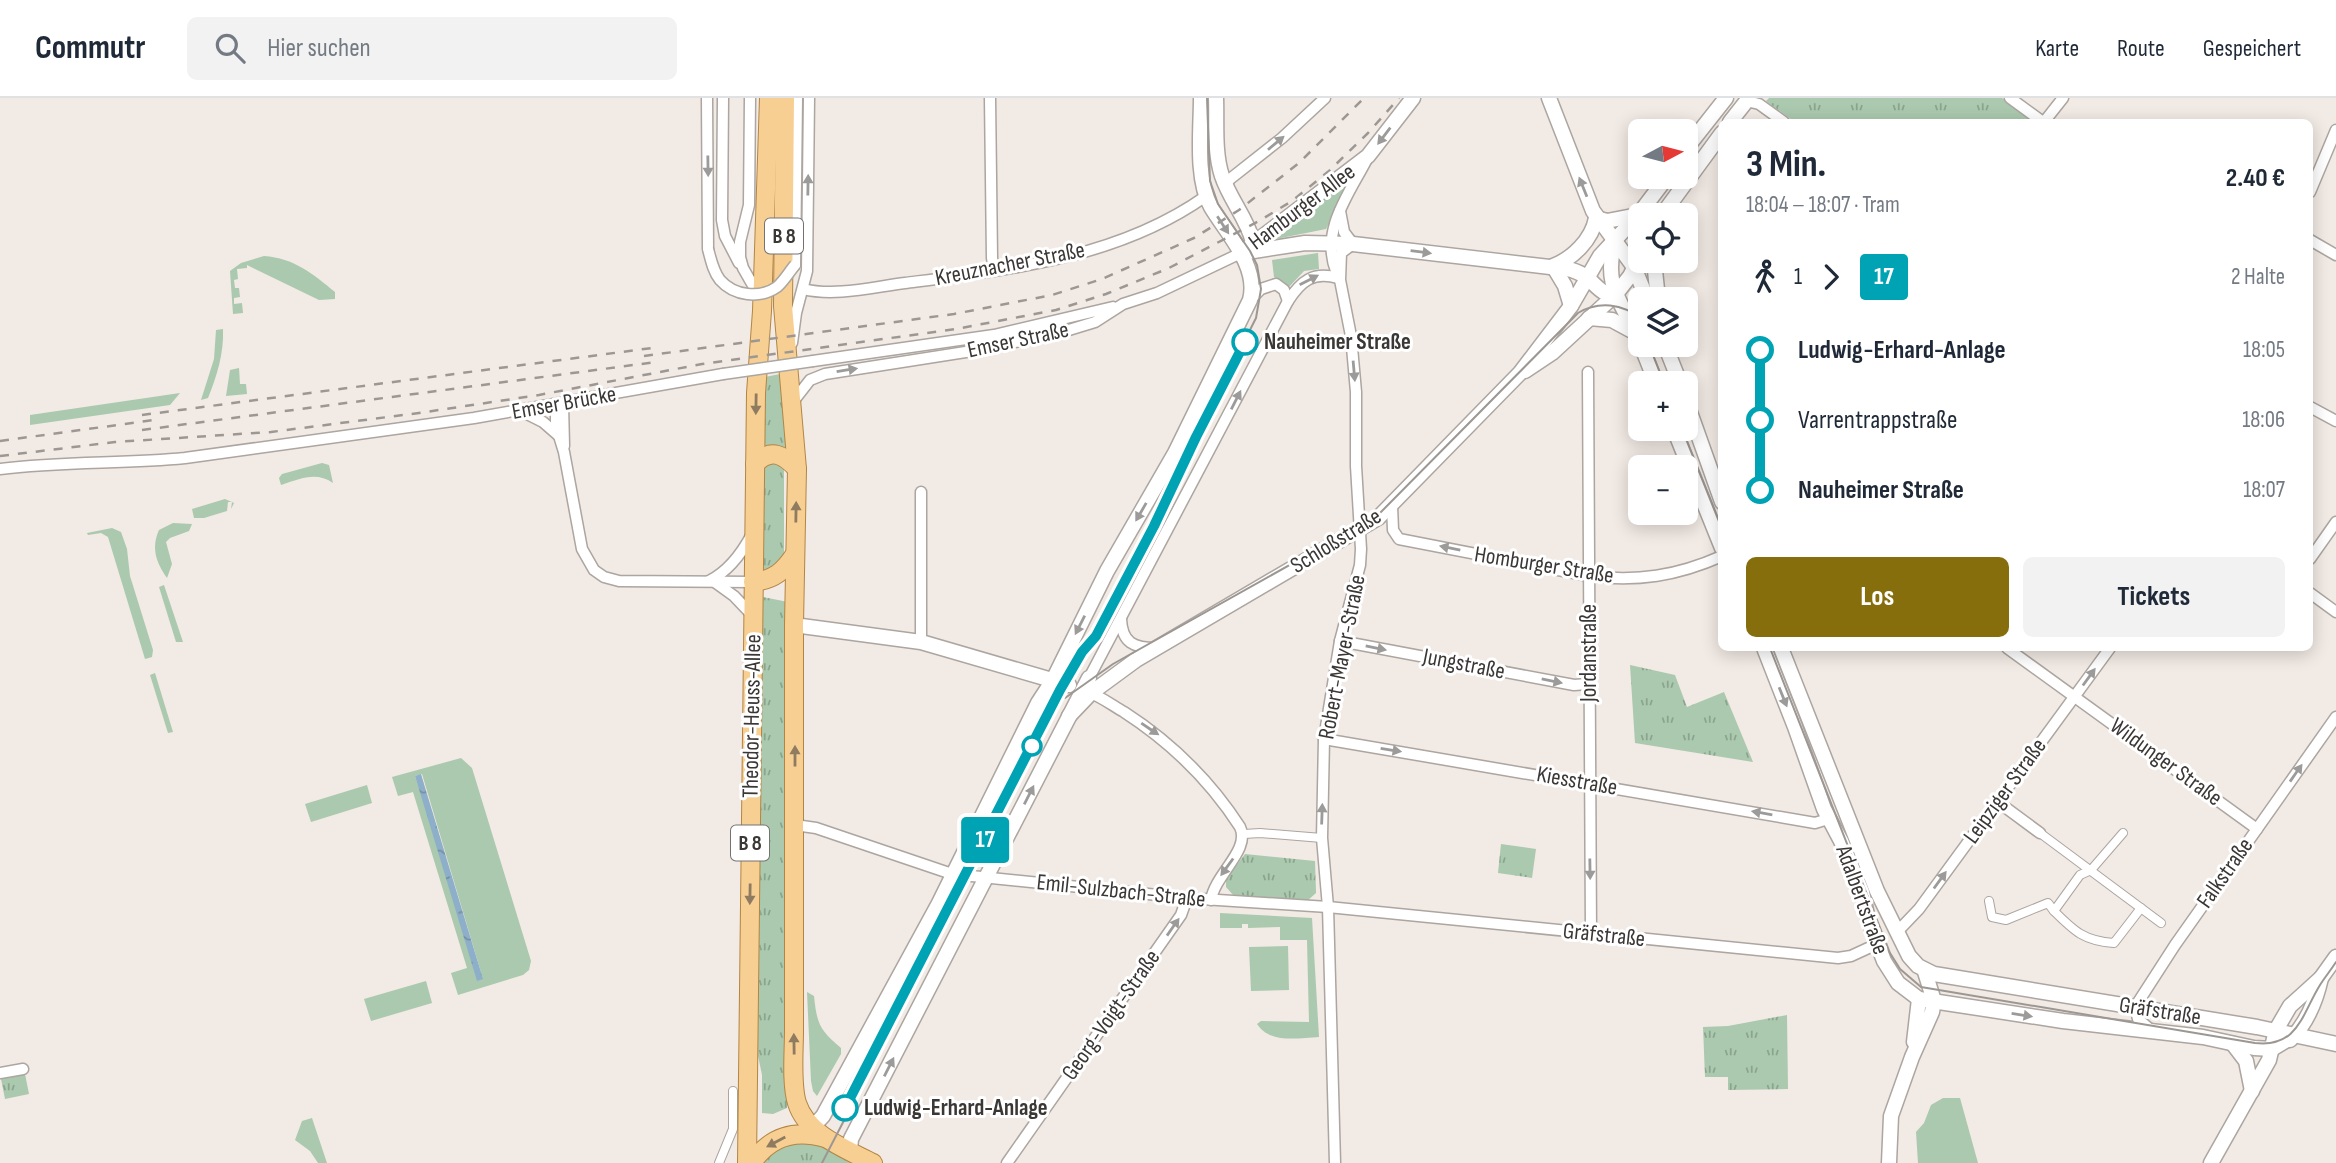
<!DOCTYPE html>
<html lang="de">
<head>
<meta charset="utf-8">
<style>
	:root { --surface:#fff; --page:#f2f2f3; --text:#1f2937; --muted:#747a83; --line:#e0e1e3; --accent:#866e0c }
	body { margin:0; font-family:"Sofia Sans Condensed",sans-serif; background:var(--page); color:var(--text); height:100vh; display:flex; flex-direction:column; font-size:26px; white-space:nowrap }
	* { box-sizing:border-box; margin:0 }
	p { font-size:23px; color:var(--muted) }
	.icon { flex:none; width:38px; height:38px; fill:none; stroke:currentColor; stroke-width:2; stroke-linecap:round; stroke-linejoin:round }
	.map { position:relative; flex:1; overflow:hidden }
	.panel { position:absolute; left:1718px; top:21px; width:595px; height:532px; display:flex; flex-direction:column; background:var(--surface); border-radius:10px; box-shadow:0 4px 18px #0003 }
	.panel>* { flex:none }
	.badge { padding:0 14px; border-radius:5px; font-size:24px; line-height:46px }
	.needle { width:46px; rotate:83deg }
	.fabs { position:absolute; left:1628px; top:21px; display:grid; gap:14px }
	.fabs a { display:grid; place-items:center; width:70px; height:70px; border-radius:10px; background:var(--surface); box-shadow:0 4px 18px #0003; font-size:35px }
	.map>.badge { position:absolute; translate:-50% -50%; box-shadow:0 0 0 4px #fff }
	.legs { display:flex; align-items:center; gap:10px; height:77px; padding:0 28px; font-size:23px }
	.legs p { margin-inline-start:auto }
	.head { display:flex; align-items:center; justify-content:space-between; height:119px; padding:0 28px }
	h1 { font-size:38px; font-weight:700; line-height:52px }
	.primary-button { display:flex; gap:14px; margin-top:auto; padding:14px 28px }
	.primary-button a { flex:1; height:80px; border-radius:10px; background:var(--accent); color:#fff; font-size:28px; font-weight:700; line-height:80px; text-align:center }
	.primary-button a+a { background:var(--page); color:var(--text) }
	ul { padding:0 28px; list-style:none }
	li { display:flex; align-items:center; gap:24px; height:70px; font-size:26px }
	li i { display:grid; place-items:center; width:10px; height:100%; margin:0 9px; background:currentColor }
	li i::after { content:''; width:18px; height:18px; margin:-9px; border:5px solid; border-radius:50%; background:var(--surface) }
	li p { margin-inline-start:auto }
	li:first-child i { background:linear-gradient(#0000 50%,currentColor 0) }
	li:last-child i { background:linear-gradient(currentColor 50%,#0000 0) }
	header { display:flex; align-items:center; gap:42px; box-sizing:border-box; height:98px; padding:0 35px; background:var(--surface); border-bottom:2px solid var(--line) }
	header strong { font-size:33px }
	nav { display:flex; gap:38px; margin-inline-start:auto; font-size:24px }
	.search { width:490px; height:63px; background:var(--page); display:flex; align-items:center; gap:18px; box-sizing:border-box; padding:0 24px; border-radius:10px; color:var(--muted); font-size:26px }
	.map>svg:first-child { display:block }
	.grass { fill:#aac9ae; fill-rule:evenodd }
	.park { fill:url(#park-tufts) }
	.water { fill:url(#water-ripples) }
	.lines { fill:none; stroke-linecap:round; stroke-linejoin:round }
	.pedestrian-casing { stroke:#aca5a0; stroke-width:10 }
	.minor-casing { stroke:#aca5a0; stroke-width:13 }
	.tertiary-casing { stroke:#aca5a0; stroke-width:17 }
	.primary-casing { stroke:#b28543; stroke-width:20 }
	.pedestrian { stroke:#fff; stroke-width:8 }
	.minor { stroke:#fff; stroke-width:10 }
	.tertiary { stroke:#fff; stroke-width:14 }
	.primary { stroke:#f7cf93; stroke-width:18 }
	.tram { stroke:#9d9793; stroke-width:2 }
	.rail { stroke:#9d9793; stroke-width:2.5; stroke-dasharray:9 9; stroke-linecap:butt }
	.minor-bridge-casing { stroke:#aca5a0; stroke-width:13; stroke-linecap:butt }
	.minor-bridge { stroke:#fff; stroke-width:10 }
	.oneway { fill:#9c9b9a }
	.oneway2 { fill:#8f7b5f }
	.line-1-casing { stroke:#fff; stroke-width:16 }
	.line-1 { stroke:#00a3b4; stroke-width:10 }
	.stop-1-dot { fill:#fff; stroke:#00a3b4; stroke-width:3.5 }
	.labels { text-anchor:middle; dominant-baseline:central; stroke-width:6; stroke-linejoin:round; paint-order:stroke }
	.shield { fill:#fff; stroke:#757372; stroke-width:2 }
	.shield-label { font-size:21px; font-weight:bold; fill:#3a3735 }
	.street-label { font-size:23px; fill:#3a3735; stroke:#fff }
	.stop-label { font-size:23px; font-weight:bold; fill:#3a3735; stroke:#fff; text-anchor:start }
</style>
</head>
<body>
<header>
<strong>Commutr</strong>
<div class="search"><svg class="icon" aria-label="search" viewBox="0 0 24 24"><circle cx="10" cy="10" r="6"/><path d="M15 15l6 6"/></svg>Hier suchen</div>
<nav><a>Karte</a><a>Route</a><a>Gespeichert</a></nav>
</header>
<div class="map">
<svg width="2336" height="1065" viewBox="0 0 2336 1065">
	<defs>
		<pattern id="park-tufts" width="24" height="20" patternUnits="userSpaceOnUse" patternTransform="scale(1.75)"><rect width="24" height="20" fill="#aac9ae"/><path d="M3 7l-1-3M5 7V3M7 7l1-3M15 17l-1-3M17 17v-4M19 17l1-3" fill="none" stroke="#8ba48e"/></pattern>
		<pattern id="water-ripples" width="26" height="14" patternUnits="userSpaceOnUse" patternTransform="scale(1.75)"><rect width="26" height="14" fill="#8dafc9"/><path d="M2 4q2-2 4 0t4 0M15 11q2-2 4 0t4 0" fill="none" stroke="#748fa4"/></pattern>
	</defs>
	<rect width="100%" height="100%" fill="#f2eae4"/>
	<g class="grass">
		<polygon points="1352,79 1354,80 1326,131 1276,141 1274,138"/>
		<polygon points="1318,155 1319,171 1304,173 1288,190 1284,184 1274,179 1272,162"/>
		<path d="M264 158C294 160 313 176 335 194V201L319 202 247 167V170L237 171 238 181 234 182 235 190H239L240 199 234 200V206L242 205 243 215 233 216 230 173 241 165Z"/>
		<path d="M223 231C224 255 217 278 208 300L201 302 214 261 216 232Z"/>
		<polygon points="239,270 240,286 246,286 247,296 226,298 230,272"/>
		<polygon points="180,295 170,307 30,327 30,317"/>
		<path d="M322 365 329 367 333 385C316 373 300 381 281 387L279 380 282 376Z"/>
		<polygon points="225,401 234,405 231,411 232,404 228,404 227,413 204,420 194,420 192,411"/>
		<path d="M173 425 192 426 189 433 170 440 166 444 172 466 167 480C156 464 151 450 159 432Z"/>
		<polygon points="112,430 121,434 127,451 130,478 153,552 152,559 145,561 108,439 101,435 88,437 87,435"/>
		<polygon points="164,487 183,544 176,544 159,489"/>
		<polygon points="155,575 173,634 168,635 150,577"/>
		<path d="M461 660 472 670 531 863 529 872 523 877 458 897 451 875 467 870 413 694 398 698 392 679ZM422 676 483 881 415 678Z"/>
		<polygon points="367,687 372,705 311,724 305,706"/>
		<path d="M1220 815 1312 820 1319 939C1298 940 1270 946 1257 926L1261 923 1309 924 1307 842H1280V829L1248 830V826H1242V830H1220Z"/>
		<polygon points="1288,848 1289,892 1251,893 1249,849"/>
		<polygon points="426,883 432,905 371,923 364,901"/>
		<path d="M807 894 814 898C817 927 820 932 841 950V956L817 998 813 993 811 983Z"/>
		<polygon points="1943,1000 1960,1000 1978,1065 1918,1065 1916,1034 1924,1025 1931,1007"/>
		<polygon points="312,1020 327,1065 318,1065 310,1053 295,1042 302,1023"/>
	</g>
	<g class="park">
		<polygon points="1769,0 2002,0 2032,22 2031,24 1795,24 1766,3"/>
		<polygon points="780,276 788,356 765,351 765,279"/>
		<polygon points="776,363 784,370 784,461 780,468 764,474 764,372 766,367"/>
		<polygon points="763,499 788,504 787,1010 773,1016 762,1015 762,977 755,943"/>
		<polygon points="1630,567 1675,577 1687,609 1724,594 1753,664 1635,645"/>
		<polygon points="1501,746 1536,751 1532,780 1498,775"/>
		<polygon points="1245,756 1315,763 1316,795 1307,803 1234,798 1226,789 1226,781"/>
		<polygon points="1787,917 1788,991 1728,992 1728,979 1705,979 1703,929 1728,928"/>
		<polygon points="25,976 29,996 5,1001 1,981"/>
		<polygon points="801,1042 822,1048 855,1065 762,1065 779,1048"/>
	</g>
	<polygon class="water" points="421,676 483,881 477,883 415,678"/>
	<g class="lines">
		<g class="pedestrian-casing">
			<g id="pedestrian">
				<polyline points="2040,735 2161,825"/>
				<polyline points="1244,736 1260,735 1322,740"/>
				<polyline points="1989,803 1992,819 2006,822 2048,805 2054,813 2080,777 2091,772 2123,735"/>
				<path d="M2054 813C2074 833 2084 843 2114 845L2141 810"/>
				<polyline points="719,1065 733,1031 733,993"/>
			</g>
		</g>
		<g class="minor-casing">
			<g id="minor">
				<polyline points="707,0 708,151"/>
				<polyline points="723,0 722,122 725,138 739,165"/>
				<polyline points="750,0 749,107 740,144 740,159 743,170 759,198"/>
				<polyline points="990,0 992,160 994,172"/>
				<polyline points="2010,0 2043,24"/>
				<polyline points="1746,3 1759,6 1784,24"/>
				<polyline points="2044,24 2063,0"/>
				<polyline points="1225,87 1230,81 1282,40 1325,0"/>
				<polyline points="2310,94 2336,32"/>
				<polyline points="2310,142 2336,157"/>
				<polyline points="795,167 797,0"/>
				<path d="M1336 173C1320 131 1350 95 1368 59"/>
				<path d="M803 191C835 199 873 189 905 185 1008 172 1119 160 1206 98"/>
				<polyline points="1250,202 1261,191 1276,186 1284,192 1288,203"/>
				<polyline points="792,245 796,215 807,173 809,0"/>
				<polyline points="813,263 994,237 1113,209"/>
				<polyline points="1588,274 1591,836"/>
				<polyline points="792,305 810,282 825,276 972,253 1059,235 1095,224 1123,206 1157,195 1241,155"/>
				<polyline points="560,306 556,317 556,328 564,354 582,451 594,472 604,479 619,483 753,484"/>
				<polyline points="563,306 564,348"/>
				<polyline points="2310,309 2336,323"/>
				<polyline points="523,314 543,324 558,337"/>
				<path d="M0 371C62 363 124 366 185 360L474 320 723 276"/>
				<polyline points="921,394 921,544"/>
				<path d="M1392 408 1393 432 1399 441 1589 478C1637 484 1677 478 1722 458"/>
				<polyline points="2310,461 2336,424"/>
				<path d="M709 483C729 473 742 455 752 436"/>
				<polyline points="716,485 734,498 753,518"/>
				<polyline points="2310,495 2336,514"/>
				<path d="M1121 521C1122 545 1134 550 1156 550"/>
				<polyline points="1340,543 1574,587 1588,586"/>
				<polyline points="2007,550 2257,731"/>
				<path d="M1089 580 1288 203C1301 183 1313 173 1338 180"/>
				<path d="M1086 593C1100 598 1112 607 1124 614 1172 645 1209 681 1240 729 1251 752 1215 776 1211 802"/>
				<polyline points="1324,641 1815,725 1828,721"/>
				<polyline points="1998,704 2040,735"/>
				<polyline points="795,727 816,730 952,776 1187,800 1328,809 1838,860 1851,858 1877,846"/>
				<polyline points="1897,834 1919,811 2110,550"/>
				<polyline points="2151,932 2138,921 2135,909 2175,847 2336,619"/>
				<polyline points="0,975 23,971"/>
				<polyline points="1007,1065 1181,817 1187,800"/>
				<polyline points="1335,1065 1328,809 1322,740 1324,641 1340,543 1360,467 1361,451 1356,368 1356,294 1351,238 1340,182 1341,155 1353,146 1344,134 1340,113"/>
			</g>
		</g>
		<g class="tertiary-casing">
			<g id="tertiary">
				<path d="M1216 0C1217 25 1214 54 1222 78 1230 102 1247 120 1253 144"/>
				<polyline points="1549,0 1593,113 1634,169 1647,201"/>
				<polyline points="1730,24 1749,0"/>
				<polyline points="1685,52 1726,0"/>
				<polyline points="1662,117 1722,35"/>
				<polyline points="1596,120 1607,123 1638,117"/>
				<path d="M1615 143C1602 190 1623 204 1640 245"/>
				<polyline points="1245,152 1368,58 1413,0"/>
				<path d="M1241 155 1305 145 1353 146 1567 171C1573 172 1580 175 1585 178 1595 185 1602 199 1616 196"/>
				<polyline points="1654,163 1658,201"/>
				<path d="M1571 208 1565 188 1553 168C1572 161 1592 142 1596 120"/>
				<polyline points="1589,220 1612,222 1636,235"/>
				<polyline points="1641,247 1656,285"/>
				<polyline points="1665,247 1680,285"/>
				<polyline points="1525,273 1552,255 1616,196 1630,178 1640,159"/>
				<polyline points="1685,300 1722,404"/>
				<polyline points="1674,331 1722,450"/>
				<polyline points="794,527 921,544 1069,587"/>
				<polyline points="1764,550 1795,629 1824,711 1841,743 1862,794 1868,821 1884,863 1898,885 1919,901 2063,923 2203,939 2254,950 2272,951 2295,937"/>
				<polyline points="1781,550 1877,793 1909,858 1918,868 1934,876 2257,929 2336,946"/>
				<polyline points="1069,618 1091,595 1136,562 1378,420 1520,275 1571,208 1600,158 1639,116 1667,79"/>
				<path d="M2290 942C2306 926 2316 903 2321 880"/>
				<polyline points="1914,944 1919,901"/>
				<polyline points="2233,946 2246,963 2252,993"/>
				<path d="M807 1035 823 1018 939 805 1038 605 1053 582 1107 473 1175 355 1250 202C1259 168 1227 136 1211 109 1195 81 1201 31 1201 0"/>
				<polyline points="850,1052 851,1041 1089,580"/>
				<polyline points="1889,1065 1891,1018 1912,959 1932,914 1934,903 1925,874"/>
				<polyline points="2211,1065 2269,962 2276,932 2290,908 2321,880 2336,859"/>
			</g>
		</g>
		<g class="primary-casing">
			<g id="primary">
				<path d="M785 0 783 208 797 371 794 527V933C794 953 791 986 797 1005 807 1037 846 1051 873 1065"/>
				<path d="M755 366C771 349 784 357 797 371"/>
				<path d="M753 484C774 482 784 473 795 456"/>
				<polyline points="747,1065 756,295 762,213 769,0"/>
				<path d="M752 1065C770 1038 795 1031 825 1040"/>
			</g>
		</g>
		<use href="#pedestrian" class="pedestrian"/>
		<use href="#minor" class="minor"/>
		<use href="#tertiary" class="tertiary"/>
		<use href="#primary" class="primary"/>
		<g class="tram">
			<polyline points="1649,247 1664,285"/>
			<polyline points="1682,331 1722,431"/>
			<path d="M1770 550 1890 855 1900 871 1921 889 2255 945C2298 950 2302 916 2320 887 2325 879 2331 872 2336 864"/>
			<path d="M1065 600 1113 566 1377 418 1578 215C1598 203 1623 205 1640 221"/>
			<polyline points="822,1065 1076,574 1154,428 1196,339 1256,220 1261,191 1257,167 1250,153 1218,106 1210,83 1207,0"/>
		</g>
		<g class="rail">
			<polyline points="644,258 954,216 1052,197 1102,181 1194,140 1239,112 1299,65 1364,0"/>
			<polyline points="142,317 652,250"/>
			<polyline points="142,332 656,264"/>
			<polyline points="0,343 154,322"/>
			<polyline points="0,358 115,344 271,334 419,315 539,297 702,266 956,231 1056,212 1106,196 1169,170 1259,123 1292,103 1329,73 1368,35 1399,0"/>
		</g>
		<g class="minor-bridge-casing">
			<g id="minor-bridge">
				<path d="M708 151C711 162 713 173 720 182 734 198 760 201 777 189 784 183 789 174 795 167"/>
				<polyline points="723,276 813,263"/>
			</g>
		</g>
		<use href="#minor-bridge" class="minor-bridge"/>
	</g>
	<defs><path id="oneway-solid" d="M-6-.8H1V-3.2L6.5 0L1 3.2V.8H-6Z" transform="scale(1.75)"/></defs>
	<g class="oneway">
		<use href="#oneway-solid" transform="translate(1384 38) rotate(127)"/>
		<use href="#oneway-solid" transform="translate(1276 45) rotate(-40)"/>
		<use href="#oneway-solid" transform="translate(708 68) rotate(89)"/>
		<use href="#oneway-solid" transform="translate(808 87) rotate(-89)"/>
		<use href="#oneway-solid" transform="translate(1583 89) rotate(-112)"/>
		<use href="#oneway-solid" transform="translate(1223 127) rotate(57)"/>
		<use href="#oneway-solid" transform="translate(1421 154) rotate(7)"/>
		<use href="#oneway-solid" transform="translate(1309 182) rotate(-27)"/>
		<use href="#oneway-solid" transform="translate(847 272) rotate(-9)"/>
		<use href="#oneway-solid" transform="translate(1354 273) rotate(85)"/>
		<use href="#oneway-solid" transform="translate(1236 302) rotate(-63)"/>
		<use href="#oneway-solid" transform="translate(1141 414) rotate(120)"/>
		<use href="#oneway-solid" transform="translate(1450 450) rotate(-169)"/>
		<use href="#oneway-solid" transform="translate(1080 527) rotate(117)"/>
		<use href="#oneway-solid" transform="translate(1376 550) rotate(11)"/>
		<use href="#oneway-solid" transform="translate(2089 579) rotate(-54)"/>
		<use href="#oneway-solid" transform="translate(1552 583) rotate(11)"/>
		<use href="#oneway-solid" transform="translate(1783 599) rotate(68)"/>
		<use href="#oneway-solid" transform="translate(1150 631) rotate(34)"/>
		<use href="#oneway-solid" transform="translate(1391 652) rotate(9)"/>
		<use href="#oneway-solid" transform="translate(2296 675) rotate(-55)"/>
		<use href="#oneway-solid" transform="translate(1029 697) rotate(-63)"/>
		<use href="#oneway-solid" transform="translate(1762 715) rotate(-170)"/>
		<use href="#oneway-solid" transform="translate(1322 716) rotate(-88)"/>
		<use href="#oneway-solid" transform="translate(1227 769) rotate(126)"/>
		<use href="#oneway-solid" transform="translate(1590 771) rotate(89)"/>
		<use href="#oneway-solid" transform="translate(1940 782) rotate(-54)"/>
		<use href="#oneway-solid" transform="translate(1173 829) rotate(-55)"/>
		<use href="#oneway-solid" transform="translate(2022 917) rotate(9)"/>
		<use href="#oneway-solid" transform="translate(889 969) rotate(-63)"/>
	</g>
	<g class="oneway2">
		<use href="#oneway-solid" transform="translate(756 306) rotate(91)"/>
		<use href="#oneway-solid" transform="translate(796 414) rotate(-89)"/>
		<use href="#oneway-solid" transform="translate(795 658) rotate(-90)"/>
		<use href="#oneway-solid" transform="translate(750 796) rotate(91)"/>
		<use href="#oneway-solid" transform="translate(794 946) rotate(-91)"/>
		<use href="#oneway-solid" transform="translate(776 1044) rotate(152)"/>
	</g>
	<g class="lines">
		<g class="line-1-casing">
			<polyline id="line-1" points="845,1010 1060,592 1082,554 1096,538 1154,428 1196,339 1245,244"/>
		</g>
		<use href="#line-1" class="line-1"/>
	</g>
	<g class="stop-1-dot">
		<circle cx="1245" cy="244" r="12"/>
		<circle cx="1032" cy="648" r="9"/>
		<circle cx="845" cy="1010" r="12"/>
	</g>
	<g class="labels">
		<g class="shield">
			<rect x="765" y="120.5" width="38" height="35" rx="5"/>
			<rect x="731" y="727.5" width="38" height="35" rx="5"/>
		</g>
		<g class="shield-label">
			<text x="784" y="138">B 8</text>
			<text x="750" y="745">B 8</text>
		</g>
		<g class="street-label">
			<text transform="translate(1302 109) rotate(-37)">Hamburger Allee</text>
			<text transform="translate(1010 166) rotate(-11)">Kreuznacher Straße</text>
			<text transform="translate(1018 242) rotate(-12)">Emser Straße</text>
			<text transform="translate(564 305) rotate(-10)">Emser Brücke</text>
			<text transform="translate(1336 443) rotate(-32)">Schloßstraße</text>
			<text transform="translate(1544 467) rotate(9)">Homburger Straße</text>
			<text transform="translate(1589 555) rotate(-90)">Jordanstraße</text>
			<text transform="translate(1342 559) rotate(-79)">Robert-Mayer-Straße</text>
			<text transform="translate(1464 566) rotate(11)">Jungstraße</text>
			<text transform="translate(752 618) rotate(-89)">Theodor-Heuss-Allee</text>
			<text transform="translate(2166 664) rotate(36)">Wildunger Straße</text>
			<text transform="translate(1577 683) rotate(10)">Kiesstraße</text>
			<text transform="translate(2005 693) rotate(-54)">Leipziger Straße</text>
			<text transform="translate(2225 775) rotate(-55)">Falkstraße</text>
			<text transform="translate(1121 793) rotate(6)">Emil-Sulzbach-Straße</text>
			<text transform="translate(1862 802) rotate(70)">Adalbertstraße</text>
			<text transform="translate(1604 837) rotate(6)">Gräfstraße</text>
			<text transform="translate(2160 913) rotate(9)">Gräfstraße</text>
			<text transform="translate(1111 917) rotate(-55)">Georg-Voigt-Straße</text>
		</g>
		<g class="stop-label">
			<text x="1264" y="244">Nauheimer Straße</text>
			<text x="864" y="1010">Ludwig-Erhard-Anlage</text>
		</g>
	</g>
</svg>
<div class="fabs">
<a><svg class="needle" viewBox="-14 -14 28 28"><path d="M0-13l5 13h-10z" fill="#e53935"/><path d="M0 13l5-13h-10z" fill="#747a83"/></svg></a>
<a><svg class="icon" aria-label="locate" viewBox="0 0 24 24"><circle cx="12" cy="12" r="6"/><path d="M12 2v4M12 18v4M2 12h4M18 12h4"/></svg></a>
<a><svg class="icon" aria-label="layers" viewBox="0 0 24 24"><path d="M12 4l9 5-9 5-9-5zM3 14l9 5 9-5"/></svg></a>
<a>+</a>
<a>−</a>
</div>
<b class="badge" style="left:985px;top:742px;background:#00a3b4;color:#fff">17</b>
<section class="panel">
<div class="head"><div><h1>3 Min.</h1><p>18:04 – 18:07 · Tram</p></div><b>2.40 €</b></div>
<div class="legs"><svg class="icon" aria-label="walk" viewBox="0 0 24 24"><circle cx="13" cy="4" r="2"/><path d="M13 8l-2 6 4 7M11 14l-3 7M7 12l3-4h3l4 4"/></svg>1<svg class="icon" aria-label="forward" viewBox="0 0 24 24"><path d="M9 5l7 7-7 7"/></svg><b class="badge" style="background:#00a3b4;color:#fff">17</b><p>2 Halte</p></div>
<ul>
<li><i style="color:#00a3b4"></i><b>Ludwig-Erhard-Anlage</b><p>18:05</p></li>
<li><i style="color:#00a3b4"></i><span>Varrentrappstraße</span><p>18:06</p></li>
<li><i style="color:#00a3b4"></i><b>Nauheimer Straße</b><p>18:07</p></li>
</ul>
<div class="primary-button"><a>Los</a><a>Tickets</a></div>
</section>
</div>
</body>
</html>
